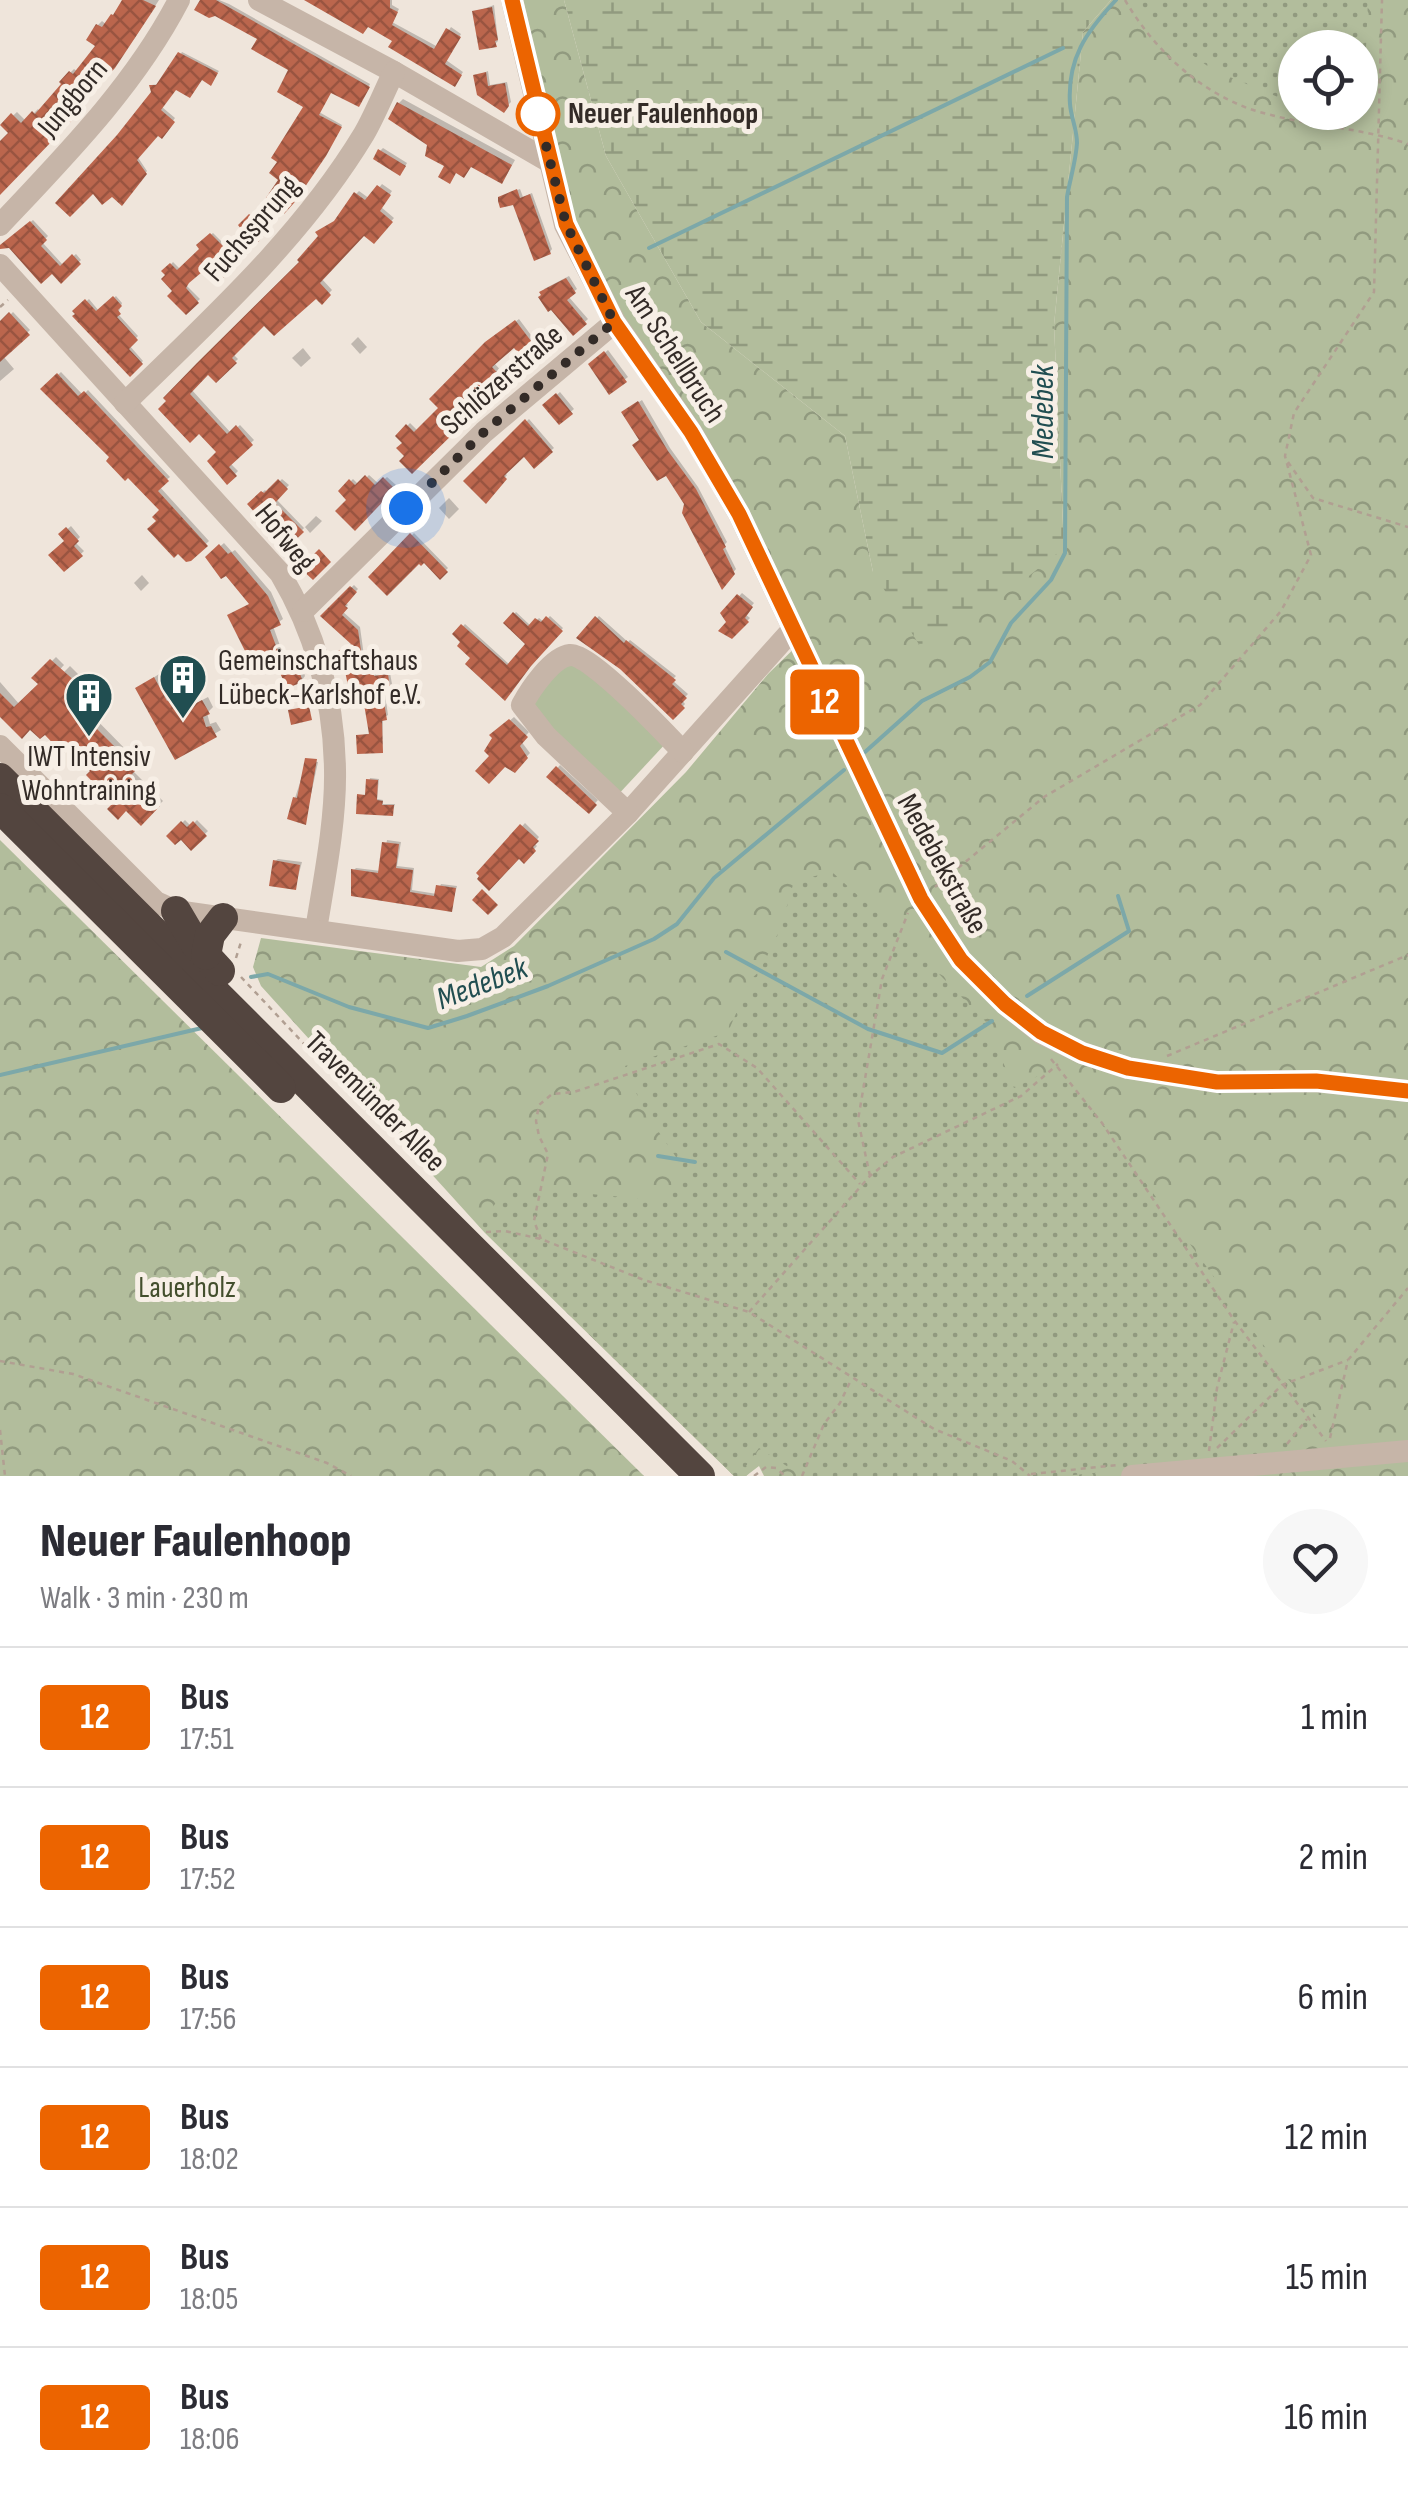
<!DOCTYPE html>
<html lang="en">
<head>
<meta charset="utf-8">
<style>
	:root { --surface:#fff; --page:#f7f7f7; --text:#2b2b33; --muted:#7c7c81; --line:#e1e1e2 }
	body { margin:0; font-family:"Sofia Sans Condensed",sans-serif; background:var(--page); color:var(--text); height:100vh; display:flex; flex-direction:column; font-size:38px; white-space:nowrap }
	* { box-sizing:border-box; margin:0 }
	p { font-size:32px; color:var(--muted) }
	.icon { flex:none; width:55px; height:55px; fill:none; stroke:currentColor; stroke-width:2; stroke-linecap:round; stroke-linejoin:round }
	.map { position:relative; height:1476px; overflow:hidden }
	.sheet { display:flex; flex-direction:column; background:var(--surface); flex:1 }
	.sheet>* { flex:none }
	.badge { padding:0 20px; border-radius:8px; font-size:35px; line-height:65px }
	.tools { position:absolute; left:1278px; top:30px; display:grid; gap:20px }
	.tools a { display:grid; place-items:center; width:100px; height:100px; border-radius:50%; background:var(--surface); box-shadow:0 5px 15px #0003; font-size:50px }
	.you { position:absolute; width:50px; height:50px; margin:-25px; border:8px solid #fff; border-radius:50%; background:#1a73e8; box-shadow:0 0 0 15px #1a73e833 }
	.map>.badge { position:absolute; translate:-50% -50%; box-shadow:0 0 0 5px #fff }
	.round { display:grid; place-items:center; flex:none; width:105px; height:105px; border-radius:52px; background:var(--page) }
	.head { display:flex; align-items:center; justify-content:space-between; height:170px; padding:0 40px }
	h1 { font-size:48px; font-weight:800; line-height:75px }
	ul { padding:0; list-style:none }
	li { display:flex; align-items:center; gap:30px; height:140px; padding:0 40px; border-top:2px solid var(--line) }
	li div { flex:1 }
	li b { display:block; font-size:38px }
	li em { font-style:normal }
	li .badge { min-width:110px; font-weight:700; text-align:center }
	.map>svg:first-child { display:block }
	.grass { fill:#b2bd9c }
	.forest { fill:url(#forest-crowns); fill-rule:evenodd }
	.wetland { fill:url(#wetland-marsh) }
	.park { fill:url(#park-dots) }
	.shadow { fill:#0003 }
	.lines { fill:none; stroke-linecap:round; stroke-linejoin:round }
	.stream { stroke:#7ca8a9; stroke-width:4 }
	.building { fill:url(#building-cross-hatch) }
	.path { stroke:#b19f92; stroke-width:2.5; stroke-dasharray:5 5; stroke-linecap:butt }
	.minor { stroke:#c6b5a8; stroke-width:22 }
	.highway { stroke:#53453f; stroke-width:30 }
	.line-casing { stroke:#fff; stroke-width:22 }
	.line { stroke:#ec6400; stroke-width:15 }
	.walk { stroke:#332b27; stroke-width:10; stroke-dasharray:0 18 }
	.stop-dot { fill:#fff; stroke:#ec6400; stroke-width:5 }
	.labels { text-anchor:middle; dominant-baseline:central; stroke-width:10; stroke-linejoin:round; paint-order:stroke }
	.street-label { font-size:30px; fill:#332b27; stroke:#f7efe6 }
	.stop-label { font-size:30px; font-weight:bold; fill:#332b27; stroke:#f7efe6; text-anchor:start }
	.poi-label { font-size:30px; fill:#332b27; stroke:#f7efe6; text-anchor:start }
	.park-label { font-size:30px; fill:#434f2d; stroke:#f7efe6 }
	.water-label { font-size:32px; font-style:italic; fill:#214e51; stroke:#f7efe6 }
</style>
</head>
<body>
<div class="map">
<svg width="1408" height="1476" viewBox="0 0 1408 1476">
	<defs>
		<pattern id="forest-crowns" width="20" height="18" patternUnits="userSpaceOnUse" patternTransform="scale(2.5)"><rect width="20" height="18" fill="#b2bd9c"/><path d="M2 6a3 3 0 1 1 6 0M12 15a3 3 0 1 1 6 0" fill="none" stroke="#919a7f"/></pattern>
		<pattern id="wetland-marsh" width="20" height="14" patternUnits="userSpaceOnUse" patternTransform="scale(2.5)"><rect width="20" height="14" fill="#b2bd9c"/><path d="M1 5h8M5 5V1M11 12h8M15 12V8" fill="none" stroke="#919a7f"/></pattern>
		<pattern id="park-dots" width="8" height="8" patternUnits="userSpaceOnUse" patternTransform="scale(2.5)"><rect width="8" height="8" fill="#b2bd9c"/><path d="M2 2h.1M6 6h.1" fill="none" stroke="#919a7f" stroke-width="1.8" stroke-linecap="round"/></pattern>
		<pattern id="building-cross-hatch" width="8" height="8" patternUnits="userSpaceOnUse" patternTransform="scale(2.5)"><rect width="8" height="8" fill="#bb664d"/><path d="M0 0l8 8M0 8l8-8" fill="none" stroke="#995440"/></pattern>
	</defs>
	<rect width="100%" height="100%" fill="#efe5db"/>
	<polygon class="grass" points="575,659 667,742 615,798 529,711 563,662"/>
	<g class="forest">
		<path d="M523 0H564L606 156 701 322 845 436 873 572 1064 548 1054 325 1083 32 1111 0H1408V1476H764L759 1466 746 1476H734L485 1233 261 986 253 967 261 938 481 967 514 946 686 772 768 674 806 637 624 317 574 223ZM1295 48H1360V112H1295Z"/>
		<polygon points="0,840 644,1476 0,1476"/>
	</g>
	<polygon class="wetland" points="564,0 1111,0 1083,32 1054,325 1064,548 927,657 873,572 845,436 701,322 606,156"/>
	<g class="park">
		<polygon points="1138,0 1368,0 1363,122 1326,113 1360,112 1360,48 1295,48 1295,104 1213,70 1166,36"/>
		<polygon points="832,872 900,934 986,1022 1014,1088 1038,1076 1071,1084 1078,1095 1081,1094 1318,1420 1289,1454 1064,1476 802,1476 759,1448 746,1466 751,1471 746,1476 734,1476 479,1226 503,1193 537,1189 655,1200 680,1187 678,1160 643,1109 625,1066 728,1032 751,979 760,971 781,927 794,881"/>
	</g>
	<g class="shadow">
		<polygon points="130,0 159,0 134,39 82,101 85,104 0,188 0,146 12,133 3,125 17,112 26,121 38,109 40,112 70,73 74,69 78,72 99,46 89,39 98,25 102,21 107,25"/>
		<polygon points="202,0 219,0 229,4 370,84 361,102 332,90 319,112 342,125 336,137 281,209 223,274 208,263 186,285 200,299 186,312 165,271 173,262 181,270 203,249 199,245 213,233 232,252 249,236 241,226 253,213 257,217 282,179 306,106 292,71 260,38"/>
		<polygon points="308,0 392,0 392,5 399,9 392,22 438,47 451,27 461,34 446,60 463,72 457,81 368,24"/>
		<polygon points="494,5 498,41 495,44 475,12"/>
		<polygon points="182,52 219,71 210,83 202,77 176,87 162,107 175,118 162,136 158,132 137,156 147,171 123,201 154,93 151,85 160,84"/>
		<polygon points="488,71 490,85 507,82 511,102 503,110 476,76"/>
		<polygon points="403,99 515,160 506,176 502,181 472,164 457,171 450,181 447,165 399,103"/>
		<polygon points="383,148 407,163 402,171 380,151"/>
		<polygon points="382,184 392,191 381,207 394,218 374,241 364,233 321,278 332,290 322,301 316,296 264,322 233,354 238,359 216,380 209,372 191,389 231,433 240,425 254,440 230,463 238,471 228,481 220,452 199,431 161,409 302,262 356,194 359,191 370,199"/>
		<polygon points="520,189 523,197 532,193 552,249 550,252 515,202 500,197"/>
		<polygon points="33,220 48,236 42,242 63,265 76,254 81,260 61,280 10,246 2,246"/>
		<polygon points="569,276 577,289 568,296 588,319 574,332 544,289"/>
		<polygon points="116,296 122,303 118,314 138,336 129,345 143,361 130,373 76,311 89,299 99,311"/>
		<polygon points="13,312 30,330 3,356 14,369 0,381 0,325"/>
		<polygon points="519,319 542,350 528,361 515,344 494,363 507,377 412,470 405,443 398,436 410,423 418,431 442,408 492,340"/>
		<polygon points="358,337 367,347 360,354 351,344"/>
		<polygon points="303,348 311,358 301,367 292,358"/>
		<polygon points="608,350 628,377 610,391 591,365"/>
		<polygon points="61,372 83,395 88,390 170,477 159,486 209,541 190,559 159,521 163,510 43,389"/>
		<polygon points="560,392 574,409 559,422 545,405"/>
		<polygon points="642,400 670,448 698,487 727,542 724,545 736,569 723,585 687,504 642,440 627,410"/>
		<polygon points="529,419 554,448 534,465 524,453 504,472 507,475 486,501 467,481"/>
		<polygon points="369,475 379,484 387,477 396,485 355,528 350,500 341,491 353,479 359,485"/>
		<polygon points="282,479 289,485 276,499 304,528 316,516 322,521 310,533 305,527 288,545 250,504 265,490 268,493"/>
		<polygon points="449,498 459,509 449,519 439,508"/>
		<polygon points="71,526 80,537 75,542 84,551 65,569 67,541 62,534"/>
		<polygon points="414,533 448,568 440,576 424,560 372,577"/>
		<polygon points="224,543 232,552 235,550 271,592 283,619 273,626 284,657 297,652 305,676 302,680 288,684 251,603 208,557"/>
		<polygon points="142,575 149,583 141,591 134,583"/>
		<polygon points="354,585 358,589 345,602 348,605 342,611 360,627 364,656 370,655 376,675 390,673 392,684 384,687 388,715 383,718 382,751 358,736 372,733 354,644 323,615"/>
		<polygon points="742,593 754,603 745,614 750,618 732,636 723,613"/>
		<polygon points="516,612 531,626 539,618 544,622 550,616 563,628 505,697 456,634 465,624 510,665 528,644 506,623"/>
		<polygon points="599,616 628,642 630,640 676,676 672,680 688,694 682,700 685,704 673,717 622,667 579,637"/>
		<polygon points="56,657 64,665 54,676 57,679 70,666 88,684 76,696 78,701 139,763 132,770 163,801 141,822 117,803 68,746 45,731 0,713 0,682 20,705 41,684 35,678"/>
		<polygon points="159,674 173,698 178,695 185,709 208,697 213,707 207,713 210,724 216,722 221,730 176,756 138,688"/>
		<polygon points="514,717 529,732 521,741 530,753 514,770 493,756 493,735"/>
		<polygon points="307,761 318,762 305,822 295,798"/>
		<polygon points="560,765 598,800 588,811 550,777"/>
		<polygon points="370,778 379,779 377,799 383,800 383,804 395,804 392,814 359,796 367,794"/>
		<polygon points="185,820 191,826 197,820 208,831 191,847 181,837 169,836"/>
		<polygon points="525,823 539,837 534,843 537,846 524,860 519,856 479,873"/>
		<polygon points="387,840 401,842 397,866 414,868 412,890 437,894 441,884 457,886 451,909 354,870 356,868 381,871"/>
		<polygon points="278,859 302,862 295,888 275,861"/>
	</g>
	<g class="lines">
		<g class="stream">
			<polyline points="649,248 1063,48"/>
			<path d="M865 752 922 701 970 677 990 662 1011 623 1051 580 1065 553 1067 197C1070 179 1076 161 1077 143 1077 129 1071 118 1070 104 1067 59 1086 32 1116 0"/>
			<polyline points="726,952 868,1029 942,1053 992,1021"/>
			<polyline points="251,977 268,974 349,1007 428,1028 467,1016 548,986 654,939 677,924 714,878 844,770"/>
			<polyline points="1027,996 1129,931 1118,896"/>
			<polyline points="0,1075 202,1028"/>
			<polyline points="658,1156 695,1162"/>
		</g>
	</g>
	<g class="building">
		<polygon points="122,0 143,0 156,6 115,68 80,106 83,109 0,195 0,141 8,133 0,125 11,113 21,123 32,111 35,114 61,84 59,82 69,71 73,74 95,46 86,40 96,24 102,27 111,14 113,15"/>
		<polygon points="200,0 216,0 370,87 359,107 331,93 319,115 342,127 326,156 294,203 284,214 280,212 268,232 223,278 208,267 189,283 186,288 199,303 186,315 167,296 172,291 161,279 165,275 161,271 170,263 177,270 199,249 196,245 210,233 229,252 246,236 238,225 249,214 253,217 278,180 269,173 277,162 271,158 303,107 277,92 288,70 251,49 257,39 215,16 209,18 194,10"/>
		<polygon points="304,0 390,0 390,8 398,12 392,25 434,49 446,28 461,37 445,64 462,75 455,87 388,47 392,41 368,27 363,34"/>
		<polygon points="492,7 498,40 495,41 497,47 479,50 472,11"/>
		<polygon points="178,52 218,73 211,86 202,80 190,98 176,90 161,110 175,122 162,139 158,136 137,160 147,174 122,206 112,197 102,205 93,194 70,217 55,203 117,135 151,92 149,85 156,85"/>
		<polygon points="486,72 488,86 505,83 509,106 504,113 477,95 473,75"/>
		<polygon points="397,102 512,165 502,184 471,167 464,178 456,173 450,184 438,177 444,166 425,156 427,145 388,119"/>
		<polygon points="378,149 406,166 400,176 373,159"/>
		<polygon points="377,185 391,195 380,211 393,222 374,244 364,236 320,283 331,295 322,305 316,299 274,336 264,326 232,358 237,363 216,383 208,375 190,394 227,434 236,425 253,445 229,467 237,476 227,485 207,461 216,452 199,434 190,443 158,409 166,401 163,398 197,363 299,262 297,260 318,236 315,232 334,221 354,192 365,200"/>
		<polygon points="517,189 520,198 530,194 551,254 534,261 513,205 500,208 498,201 498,197"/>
		<polygon points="30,221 47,240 41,246 60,266 72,254 81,264 61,284 52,274 41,284 9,248 0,249 0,245"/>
		<polygon points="566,278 576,293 567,300 587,324 573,336 551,310 548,312 538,297 541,295 539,292"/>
		<polygon points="113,296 122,306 118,310 121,314 117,317 138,340 129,349 143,364 130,377 72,316 75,314 72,311 85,299 96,311"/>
		<polygon points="9,312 30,335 0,362 0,321"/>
		<polygon points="515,320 541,354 528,364 514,348 492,367 506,382 412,474 399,461 404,456 396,448 402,443 395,436 406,424 414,432 438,408 429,399 485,342"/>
		<polygon points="604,351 627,382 609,395 588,364"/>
		<polygon points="57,373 78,396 84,391 169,481 158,491 208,546 191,561 186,562 178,554 174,558 147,529 156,521 152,517 159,510 128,478 125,481 106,461 109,457 40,389"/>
		<polygon points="556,393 573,414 559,425 542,405"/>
		<polygon points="638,401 668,451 696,489 726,547 723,549 735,574 722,590 682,513 684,504 666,476 657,481 632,445 639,440 621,412"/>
		<polygon points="525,419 553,452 534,469 524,457 504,476 507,479 486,504 463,481"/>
		<polygon points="365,475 375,485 383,477 395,489 355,531 335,511 346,500 338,491 349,479 355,485"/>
		<polygon points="278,479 288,489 275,503 304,532 287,548 247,504 261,491 264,493"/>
		<polygon points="66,527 79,541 74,546 83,556 64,572 48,555 64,541 58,534"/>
		<polygon points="410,533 448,572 440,580 424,563 421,566 419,564 387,596 368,577"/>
		<polygon points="219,544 228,554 231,552 268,596 281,625 270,630 281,659 293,654 303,682 287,688 278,669 256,673 227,615 249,604 226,576 221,579 205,557"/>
		<polygon points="319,549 331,562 313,580 300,568"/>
		<polygon points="350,586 357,592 345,606 348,608 342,615 358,630 362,657 367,655 374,676 388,674 390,688 382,690 387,720 382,721 383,753 357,754 356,735 369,734 364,704 352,706 344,666 336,668 332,654 351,644 320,616"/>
		<polygon points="737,594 753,607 745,618 749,622 732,639 718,631 726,622 720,613"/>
		<polygon points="513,612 528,626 535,618 541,622 546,616 563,631 531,666 505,701 465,664 470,658 457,646 460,642 452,634 461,624 507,665 525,644 503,623"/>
		<polygon points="595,616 624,643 626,640 676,680 672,684 687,698 681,704 685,708 673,720 620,669 576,638"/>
		<polygon points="50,659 85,690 72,703 74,706 137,769 130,776 160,806 141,826 126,811 118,820 107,809 113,803 86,775 90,771 68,749 63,754 45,735 40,739 30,730 22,739 0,717 0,693 14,707 38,684 31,678"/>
		<polygon points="154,677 167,701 172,698 180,712 202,700 210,714 203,717 206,727 211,726 217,737 175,760 135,688"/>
		<polygon points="309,706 312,720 291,725 288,710"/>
		<polygon points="509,719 528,737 520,746 528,758 515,773 505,767 489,784 475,771 489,756 484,751 492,738 489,735"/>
		<polygon points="305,758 317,759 306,825 287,819 293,797 297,798"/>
		<polygon points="556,766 597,805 589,814 546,777"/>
		<polygon points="366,779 378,780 377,800 383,801 382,805 394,805 393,816 356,814 357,794 365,795"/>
		<polygon points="181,821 187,827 193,821 207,836 191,851 181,840 175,845 166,836"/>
		<polygon points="520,824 539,841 533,847 536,851 524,864 519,859 489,891 477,879 479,876 476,873"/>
		<polygon points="382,842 399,844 396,868 413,870 410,892 434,896 436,885 456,888 452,912 351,896 351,869 378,873"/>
		<polygon points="273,860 300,865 296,890 269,886"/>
		<polygon points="482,889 498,905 488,915 472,900"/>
	</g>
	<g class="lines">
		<g class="path">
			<path d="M1125 0C1153 48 1197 90 1250 109 1301 126 1357 126 1408 144"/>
			<polyline points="0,307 8,300"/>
			<polyline points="1288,462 1313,498 1408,527"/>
			<polyline points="935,887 1044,797 1200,705 1281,611 1311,555 1285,456 1294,413 1374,292 1382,0"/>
			<polyline points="236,958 241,942"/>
			<polyline points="241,977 373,1117"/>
			<polyline points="1167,1056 1408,955"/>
			<polyline points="1051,1059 1102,1123 1234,1320 1326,1441"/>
			<polyline points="870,1176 858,1120 882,979 908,913"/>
			<polyline points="486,1232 505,1231 541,1239 644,1280 749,1312 934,1429 1012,1461 1030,1476"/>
			<polyline points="541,1239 534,1221 548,1154 539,1136 536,1121 539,1105 552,1094 574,1092 719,1044 757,1068 860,1184"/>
			<polyline points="749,1312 870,1176 893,1157 1021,1096 1058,1064"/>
			<polyline points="0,1361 73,1374 327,1463 351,1476"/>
			<polyline points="0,1430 5,1476"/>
			<polyline points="1330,1438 1348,1360 1408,1288"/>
			<polyline points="1287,1444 1307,1419"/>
			<polyline points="1217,1448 1282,1385 1348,1360"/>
			<polyline points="1209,1451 1217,1388 1234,1322"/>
			<polyline points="1031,1474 1118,1465"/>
			<polyline points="754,1476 766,1467 776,1468 785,1476"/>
			<polyline points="802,1476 824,1424 840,1403 851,1380"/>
		</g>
		<g class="minor">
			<polyline points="259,0 394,72 548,161"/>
			<polyline points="512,0 565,225 615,322 691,431 739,514 921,899 961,960 1005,1004 1041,1033 1082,1053 1128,1068 1217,1082 1316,1081 1408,1091"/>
			<path d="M0 225C66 155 135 85 179 0"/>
			<path d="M0 265 280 573C315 632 334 700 335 770 336 821 324 880 316 930"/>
			<path d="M125 403C211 319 301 238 364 134 375 115 384 92 394 72"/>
			<polyline points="303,611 484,432 615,322"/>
			<polyline points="0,746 156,902 176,911 458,951 482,949 503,937 628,813 792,630"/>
			<path d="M628 813 546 736 522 705C530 690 552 657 570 655 590 653 666 734 683 752"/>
			<polyline points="1132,1476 1408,1451"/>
		</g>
		<g class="highway">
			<polyline points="0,778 700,1476"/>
			<polyline points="0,808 281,1088"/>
			<polyline points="176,911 196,945 220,971"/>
			<polyline points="206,955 210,935 223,918"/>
		</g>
	</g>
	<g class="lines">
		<g class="line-casing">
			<polyline id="line" points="512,0 566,224 614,322 691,432 739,514 921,899 961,960 1005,1004 1041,1032 1082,1053 1128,1068 1217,1082 1316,1081 1408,1091"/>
		</g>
		<use href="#line" class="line"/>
		<polyline class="walk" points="406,508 484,432 614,322 566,224 538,114"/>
	</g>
	<defs>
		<g id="building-pin" transform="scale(2.5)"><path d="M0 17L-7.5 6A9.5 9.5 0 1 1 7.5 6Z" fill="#214e51" stroke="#f7efe6"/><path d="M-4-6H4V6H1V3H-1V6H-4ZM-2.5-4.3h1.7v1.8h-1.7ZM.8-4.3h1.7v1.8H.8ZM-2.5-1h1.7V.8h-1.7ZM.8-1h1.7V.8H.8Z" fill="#fff"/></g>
	</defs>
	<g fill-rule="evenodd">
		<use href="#building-pin" x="183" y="678"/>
		<use href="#building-pin" x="89" y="696"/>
	</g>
	<circle class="stop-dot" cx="538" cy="114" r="20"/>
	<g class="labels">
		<g class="street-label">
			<text transform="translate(73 98) rotate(-50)">Jungborn</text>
			<text transform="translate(252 229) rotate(-49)">Fuchssprung</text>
			<text transform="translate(675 354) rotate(57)">Am Schellbruch</text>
			<text transform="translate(502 380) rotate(-41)">Schlözerstraße</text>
			<text transform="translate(285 538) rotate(51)">Hofweg</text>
			<text transform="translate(942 864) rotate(61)">Medebekstraße</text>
			<text transform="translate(375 1102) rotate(45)">Travemünder Allee</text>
		</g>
		<g class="stop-label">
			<text x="568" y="114">Neuer Faulenhoop</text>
		</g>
		<g class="poi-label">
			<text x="218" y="661">Gemeinschaftshaus<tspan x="218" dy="34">Lübeck-Karlshof e.V.</tspan></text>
			<text x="89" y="757" text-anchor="middle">IWT Intensiv<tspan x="89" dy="34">Wohntraining</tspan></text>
		</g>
		<g class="park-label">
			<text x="187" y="1288">Lauerholz</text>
		</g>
		<g class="water-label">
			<text transform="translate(1043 412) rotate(-90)">Medebek</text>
			<text transform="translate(482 984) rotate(-21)">Medebek</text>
		</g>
	</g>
</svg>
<div class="tools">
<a><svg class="icon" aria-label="locate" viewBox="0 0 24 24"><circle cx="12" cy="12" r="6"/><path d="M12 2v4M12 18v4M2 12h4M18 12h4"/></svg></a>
</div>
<div class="you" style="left:406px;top:508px"></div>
<b class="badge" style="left:825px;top:702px;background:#ec6400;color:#fff">12</b>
</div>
<section class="sheet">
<div class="head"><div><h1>Neuer Faulenhoop</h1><p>Walk · 3 min · 230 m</p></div><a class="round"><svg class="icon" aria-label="heart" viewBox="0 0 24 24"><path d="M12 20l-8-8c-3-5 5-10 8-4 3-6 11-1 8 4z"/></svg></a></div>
<ul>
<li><span class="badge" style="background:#ec6400;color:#fff">12</span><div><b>Bus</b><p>17:51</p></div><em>1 min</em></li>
<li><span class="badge" style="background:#ec6400;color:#fff">12</span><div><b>Bus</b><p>17:52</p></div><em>2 min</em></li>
<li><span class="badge" style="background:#ec6400;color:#fff">12</span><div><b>Bus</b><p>17:56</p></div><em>6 min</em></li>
<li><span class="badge" style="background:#ec6400;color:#fff">12</span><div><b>Bus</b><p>18:02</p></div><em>12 min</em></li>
<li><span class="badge" style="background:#ec6400;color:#fff">12</span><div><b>Bus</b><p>18:05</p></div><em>15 min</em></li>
<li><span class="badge" style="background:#ec6400;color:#fff">12</span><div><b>Bus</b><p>18:06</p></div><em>16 min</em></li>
</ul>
</section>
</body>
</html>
